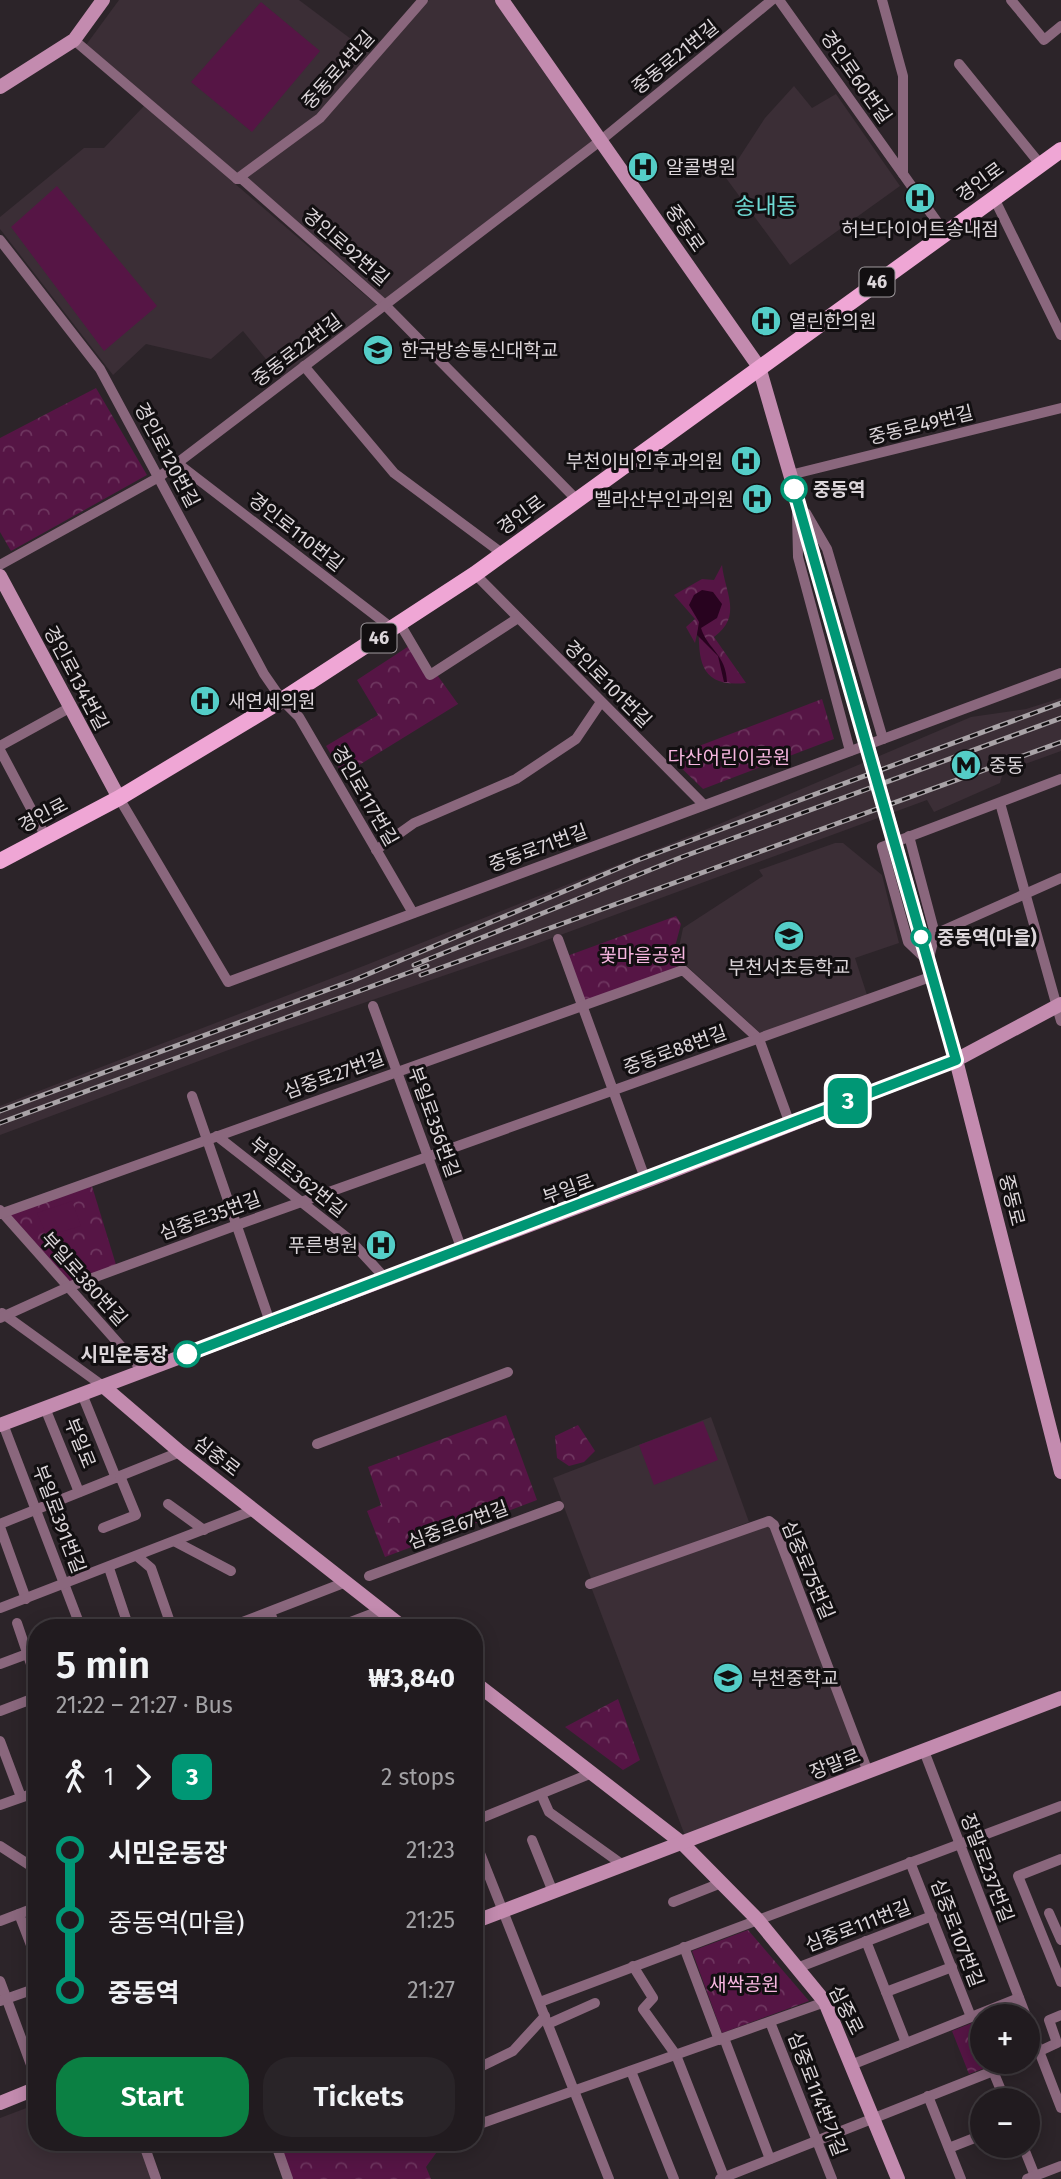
<!DOCTYPE html>
<html lang="en">
<head>
<meta charset="utf-8">
<style>
	:root { --surface:#211b1f; --page:#292428; --text:#f1f3f6; --muted:#a2a1a4; --line:#3e393d; --accent:#0b8043 }
	body { margin:0; font-family:"Fira Sans","Noto Sans KR",sans-serif; background:var(--page); color:var(--text); height:100vh; display:flex; flex-direction:column; font-size:26px; white-space:nowrap }
	* { box-sizing:border-box; margin:0 }
	p { font-size:23px; color:var(--muted) }
	.icon { flex:none; width:38px; height:38px; fill:none; stroke:currentColor; stroke-width:2; stroke-linecap:round; stroke-linejoin:round }
	.map { position:relative; flex:1; overflow:hidden }
	.side { position:absolute; left:28px; top:1619px; width:455px; height:532px; display:flex; flex-direction:column; background:var(--surface); border-radius:28px; box-shadow:0 4px 18px #0003,0 0 0 2px var(--line) }
	.side>* { flex:none }
	.badge { padding:0 14px; border-radius:10px; font-size:24px; line-height:46px }
	.fabs { position:absolute; left:970px; top:2004px; display:grid; gap:14px }
	.fabs a { display:grid; place-items:center; width:70px; height:70px; border-radius:50%; background:var(--surface); box-shadow:0 4px 18px #0003,0 0 0 2px var(--line); font-size:35px }
	.map>.badge { position:absolute; translate:-50% -50%; box-shadow:0 0 0 4px #fff }
	.legs { display:flex; align-items:center; gap:10px; height:77px; padding:0 28px; font-size:23px }
	.legs p { margin-inline-start:auto }
	.overview { display:flex; align-items:center; justify-content:space-between; height:119px; padding:0 28px }
	h1 { font-size:38px; font-weight:600; line-height:52px }
	.button { display:flex; gap:14px; margin-top:auto; padding:14px 28px }
	.button a { flex:1; height:80px; border-radius:28px; background:var(--accent); color:#fff; font-size:28px; font-weight:600; line-height:80px; text-align:center }
	.button a+a { background:var(--page); color:var(--text) }
	ul { padding:0 28px; list-style:none }
	li { display:flex; align-items:center; gap:24px; height:70px; font-size:26px }
	li i { display:grid; place-items:center; width:10px; height:100%; margin:0 9px; background:currentColor }
	li i::after { content:''; width:18px; height:18px; margin:-9px; border:5px solid; border-radius:50%; background:var(--surface) }
	li p { margin-inline-start:auto }
	li:first-child i { background:linear-gradient(#0000 50%,currentColor 0) }
	li:last-child i { background:linear-gradient(currentColor 50%,#0000 0) }
	.map>svg:first-child { display:block }
	.built { fill:#3b2e36 }
	.forest { fill:url(#forest-crowns) }
	.garden { fill:#561545 }
	.water { fill:#28031f }
	.lines { fill:none; stroke-linecap:round; stroke-linejoin:round }
	.street { stroke:#8a677d; stroke-width:10 }
	.secondary { stroke:#c38baf; stroke-width:14 }
	.primary { stroke:#efa6d5; stroke-width:16 }
	.rail-casing { stroke:#a9a3a7; stroke-width:5 }
	.rail { stroke:#120f11; stroke-width:2.5; stroke-dasharray:8; stroke-linecap:butt }
	.secondary-bridge { stroke:#c38baf; stroke-width:14 }
	.line-1-casing { stroke:#fff; stroke-width:16 }
	.line-1 { stroke:#009775; stroke-width:10 }
	.stop-1-dot { fill:#fff; stroke:#009775; stroke-width:3.5 }
	.labels { text-anchor:middle; dominant-baseline:central; stroke-width:6; stroke-linejoin:round; paint-order:stroke }
	.shield { fill:#120f11; stroke:#9f9a9e; stroke-width:2 }
	.shield-label { font-size:18px; font-weight:bold; fill:#dcd6da }
	.street-label { font-size:19px; fill:#dcd6da; stroke:#120f11 }
	.poi-label { font-size:19px; fill:#dcd6da; stroke:#120f11; text-anchor:start }
	.stop-label { font-size:19px; font-weight:bold; fill:#dcd6da; stroke:#120f11; text-anchor:start }
	.park-label { font-size:19px; fill:#f8b7e1; stroke:#120f11 }
	.quarter-label { font-size:23px; fill:#6fdbd5; stroke:#120f11 }
</style>
</head>
<body>
<div class="map">
<svg width="1061" height="2179" viewBox="0 0 1061 2179">
	<defs>
		<pattern id="forest-crowns" width="20" height="18" patternUnits="userSpaceOnUse" patternTransform="scale(1.75)"><rect width="20" height="18" fill="#561545"/><path d="M2 6a3 3 0 1 1 6 0M12 15a3 3 0 1 1 6 0" fill="none" stroke="#6e365f"/></pattern>
	</defs>
	<rect width="100%" height="100%" fill="#2c2429"/>
	<g class="built">
		<polygon points="119,0 299,0 371,54 318,115 237,175 86,45"/>
		<polygon points="429,0 502,0 600,141 389,302 242,179 320,118"/>
		<polygon points="794,86 812,108 836,94 900,186 790,265 726,178 765,118"/>
		<polygon points="144,106 378,306 282,379 243,331 211,359 146,344 113,375 0,229 0,217 84,148 104,148"/>
		<polygon points="1061,698 1061,751 1003,772 1000,783 934,812 927,800 525,948 258,1039 0,1135 0,1106 366,965 717,825 971,717 1026,709"/>
		<polygon points="835,843 843,843 882,875 899,943 855,958 867,995 769,1032 759,1032 677,957 683,928 763,876 759,870"/>
		<polygon points="711,1417 749,1522 592,1581 553,1478"/>
		<polygon points="769,1521 868,1772 687,1841 590,1584"/>
		<polygon points="37,2104 37,2142 139,2142 154,2179 0,2179 0,2118"/>
	</g>
	<g class="forest">
		<polygon points="96,388 147,475 11,551 0,532 0,438"/>
		<path d="M722 565C725 593 743 616 714 637L746 683C701 688 698 662 699 625L695 643 686 627 695 619 674 595 702 579 714 580Z"/>
		<polygon points="412,644 429,675 435,672 458,704 343,775 326,746 378,715 357,680"/>
		<polygon points="822,699 834,739 703,789 670,757"/>
		<polygon points="676,916 681,924 672,958 678,969 584,1002 567,956"/>
		<polygon points="91,1183 117,1268 68,1287 2,1213"/>
		<polygon points="506,1415 537,1500 385,1557 367,1511 381,1505 368,1467"/>
		<polygon points="578,1425 595,1451 584,1462 569,1466 557,1458 555,1436"/>
		<polygon points="618,1699 640,1760 623,1770 565,1727"/>
		<polygon points="748,1930 809,2001 722,2033 692,1951"/>
		<polygon points="982,2019 982,2062 1000,2062 969,2074 952,2031"/>
		<polygon points="275,2142 444,2142 426,2167 431,2179 288,2179"/>
	</g>
	<g class="garden">
		<polygon points="261,2 320,51 252,132 191,82"/>
		<polygon points="57,186 157,306 104,351 11,227"/>
		<polygon points="72,1201 81,1226 47,1236 37,1213"/>
		<polygon points="703,1421 718,1460 654,1485 639,1445"/>
	</g>
	<path class="water" d="M702 590 713 592 722 604 717 618 701 628C708 650 726 654 727 682H724L718 656 697 635 699 622 689 605 694 595Z"/>
	<g class="lines">
		<g class="street">
			<polyline points="779,0 945,233"/>
			<polyline points="882,0 903,76 903,174"/>
			<polyline points="1011,0 1044,40 1061,26"/>
			<polyline points="74,40 237,179 242,179 385,305 577,500"/>
			<polyline points="959,64 1040,164"/>
			<polyline points="237,179 320,118 423,0"/>
			<polyline points="994,198 1061,335"/>
			<polyline points="0,240 100,369 264,674 282,700 299,717 413,913"/>
			<polyline points="304,366 394,473 503,554"/>
			<polyline points="177,463 393,629"/>
			<polyline points="790,475 1061,408"/>
			<polyline points="797,512 798,557 850,751"/>
			<polyline points="806,513 827,549 883,739"/>
			<polyline points="0,565 159,477 600,141 772,0"/>
			<polyline points="475,574 704,805"/>
			<polyline points="400,624 430,675 518,618"/>
			<polyline points="0,746 69,708"/>
			<polyline points="0,750 46,837"/>
			<polyline points="119,798 228,982 1061,673"/>
			<polyline points="1000,803 1061,1021"/>
			<polyline points="909,836 935,934 929,958"/>
			<polyline points="376,850 414,823 516,779 576,739 601,702"/>
			<polyline points="935,934 1061,878"/>
			<polyline points="558,939 646,1181"/>
			<polyline points="928,961 908,942 882,847 1061,779"/>
			<polyline points="373,1006 462,1250"/>
			<polyline points="192,1096 270,1322"/>
			<polyline points="217,1136 350,1240 385,1278"/>
			<polyline points="0,1210 143,1371"/>
			<polyline points="0,1214 683,970 759,1039 790,1124"/>
			<polyline points="2,1313 103,1386"/>
			<polyline points="0,1318 68,1287 237,1225 933,976"/>
			<polyline points="82,1394 116,1478"/>
			<polyline points="45,1408 79,1492"/>
			<polyline points="3,1424 81,1628"/>
			<polyline points="317,1444 508,1372"/>
			<polyline points="168,1504 204,1530"/>
			<polyline points="0,1524 180,1452"/>
			<polyline points="0,1527 26,1599"/>
			<polyline points="103,1528 136,1515 120,1476"/>
			<polyline points="176,1542 231,1571"/>
			<polyline points="138,1557 151,1568 172,1628"/>
			<polyline points="109,1568 129,1628"/>
			<polyline points="369,1576 559,1506"/>
			<polyline points="590,1584 769,1521 774,1525 868,1772"/>
			<polyline points="0,1608 254,1510"/>
			<polyline points="270,1612 276,1628"/>
			<polyline points="17,1623 37,1682"/>
			<polyline points="227,1628 346,1582"/>
			<polyline points="335,1628 382,1610 389,1628"/>
			<polyline points="0,1664 27,1654"/>
			<polyline points="0,1711 37,1697"/>
			<polyline points="0,1741 21,1797"/>
			<polyline points="924,1751 1026,2016"/>
			<polyline points="541,1794 549,1812 623,1865"/>
			<polyline points="0,1805 37,1792"/>
			<polyline points="474,1821 592,1773"/>
			<polyline points="474,1838 609,2179"/>
			<polyline points="532,1840 553,1892"/>
			<polyline points="0,1846 37,1870"/>
			<polyline points="1061,1859 1018,1876 1061,1982"/>
			<polyline points="910,1862 971,2017"/>
			<polyline points="673,1902 721,1883"/>
			<polyline points="1049,1913 1061,1940"/>
			<polyline points="19,1914 34,1953"/>
			<polyline points="0,1921 37,1907"/>
			<polyline points="866,1941 906,2043"/>
			<polyline points="684,1947 719,2040"/>
			<polyline points="633,1966 653,1998 643,2009 676,2055 724,2177"/>
			<polyline points="797,1968 932,1916"/>
			<polyline points="0,1981 37,2081"/>
			<polyline points="886,1992 952,1967"/>
			<polyline points="0,2001 37,1988"/>
			<polyline points="540,2002 1061,1806"/>
			<polyline points="1027,2020 1061,2108"/>
			<polyline points="770,2022 832,2179"/>
			<polyline points="548,2024 595,2003"/>
			<polyline points="724,2038 770,2159"/>
			<polyline points="1027,2057 1057,2043 1049,2020 1061,2015"/>
			<polyline points="851,2065 1019,1998"/>
			<polyline points="474,2070 513,2051 545,2016"/>
			<polyline points="631,2071 674,2179"/>
			<polyline points="993,2071 1005,2100"/>
			<polyline points="928,2096 961,2179"/>
			<polyline points="474,2126 825,2002"/>
			<polyline points="143,2142 156,2179"/>
			<polyline points="275,2142 288,2179"/>
			<polyline points="1023,2146 1035,2176"/>
			<polyline points="949,2148 982,2135"/>
			<polyline points="720,2179 1016,2062"/>
			<polyline points="1027,2179 1061,2166"/>
		</g>
		<g class="secondary">
			<polyline points="502,0 759,367 806,529"/>
			<polyline points="0,87 74,40 103,0"/>
			<polyline points="0,576 119,798"/>
			<polyline points="922,938 956,1060 1061,1472"/>
			<polyline points="103,1386 180,1452 404,1628"/>
			<polyline points="0,1425 652,1179 956,1060 1061,1004"/>
			<polyline points="474,1682 682,1843 757,1919 825,2002 898,2179"/>
			<polyline points="474,1922 1061,1698"/>
			<polyline points="0,2103 37,2088"/>
		</g>
		<polyline class="primary" points="0,861 119,798 282,700 475,574 1061,150"/>
		<g class="rail-casing">
			<g id="rail">
				<polyline points="414,965 682,857 1061,718"/>
				<polyline points="421,975 1061,742"/>
				<polyline points="0,1111 354,980 638,860 1061,703"/>
				<polyline points="0,1123 427,966"/>
			</g>
		</g>
		<use href="#rail" class="rail"/>
		<polyline class="secondary-bridge" points="806,529 922,938"/>
	</g>
	<g class="lines">
		<g class="line-1-casing">
			<polyline id="line-1" points="187,1354 956,1060 794,489"/>
		</g>
		<use href="#line-1" class="line-1"/>
	</g>
	<defs>
		<g id="hospital-disc" transform="scale(1.575)"><circle r="9.5" fill="#54cdc7" stroke="#120f11"/><path d="M-5-5h3v3.5h4V-5h3V5h-3V1.5h-4V5h-3Z" fill="#111"/></g>
		<g id="university-disc" transform="scale(1.575)"><circle r="9.5" fill="#54cdc7" stroke="#120f11"/><path d="M0-5L7-2L0 1L-7-2ZM-4 1L0 2.5L4 1V4Q0 6-4 4Z" fill="#111"/></g>
		<g id="metro-disc" transform="scale(1.575)"><circle r="9.5" fill="#54cdc7" stroke="#120f11"/><path d="M-5.5 5V-5H-3L0 0L3-5H5.5V5H3V-.5L0 4L-3-.5V5Z" fill="#111"/></g>
		<g id="school-disc" transform="scale(1.575)"><circle r="9.5" fill="#54cdc7" stroke="#120f11"/><path d="M0-5L7-2L0 1L-7-2ZM-4 1L0 2.5L4 1V4Q0 6-4 4Z" fill="#111"/></g>
	</defs>
	<g fill-rule="evenodd">
		<use href="#hospital-disc" x="643" y="167"/>
		<use href="#hospital-disc" x="920" y="198"/>
		<use href="#hospital-disc" x="766" y="321"/>
		<use href="#university-disc" x="378" y="350"/>
		<use href="#hospital-disc" x="746" y="461"/>
		<use href="#hospital-disc" x="757" y="499"/>
		<use href="#hospital-disc" x="205" y="701"/>
		<use href="#metro-disc" x="966" y="765"/>
		<use href="#school-disc" x="789" y="936"/>
		<use href="#hospital-disc" x="381" y="1245"/>
		<use href="#school-disc" x="728" y="1678"/>
	</g>
	<g class="stop-1-dot">
		<circle cx="794" cy="489" r="12"/>
		<circle cx="921" cy="937" r="9"/>
		<circle cx="187" cy="1354" r="12"/>
	</g>
	<g class="labels">
		<g class="shield">
			<rect x="859.5" y="267.5" width="35" height="29" rx="5"/>
			<rect x="361.5" y="623.5" width="35" height="29" rx="5"/>
		</g>
		<g class="shield-label">
			<text x="877" y="282">46</text>
			<text x="379" y="638">46</text>
		</g>
		<g class="street-label">
			<text transform="translate(675 57) rotate(-39)">중동로21번길</text>
			<text transform="translate(338 70) rotate(-48)">중동로4번길</text>
			<text transform="translate(856 77) rotate(55)">경인로60번길</text>
			<text transform="translate(980 182) rotate(-36)">경인로</text>
			<text transform="translate(685 228) rotate(55)">중동로</text>
			<text transform="translate(346 247) rotate(41)">경인로92번길</text>
			<text transform="translate(297 350) rotate(-37)">중동로22번길</text>
			<text transform="translate(921 425) rotate(-14)">중동로49번길</text>
			<text transform="translate(167 455) rotate(62)">경인로120번길</text>
			<text transform="translate(521 515) rotate(-36)">경인로</text>
			<text transform="translate(296 532) rotate(38)">경인로110번길</text>
			<text transform="translate(76 678) rotate(62)">경인로134번길</text>
			<text transform="translate(608 684) rotate(45)">경인로101번길</text>
			<text transform="translate(365 796) rotate(60)">경인로117번길</text>
			<text transform="translate(43 815) rotate(-28)">경인로</text>
			<text transform="translate(538 848) rotate(-20)">중동로71번길</text>
			<text transform="translate(675 1050) rotate(-20)">중동로88번길</text>
			<text transform="translate(334 1075) rotate(-20)">심중로27번길</text>
			<text transform="translate(434 1122) rotate(70)">부일로356번길</text>
			<text transform="translate(298 1177) rotate(38)">부일로362번길</text>
			<text transform="translate(568 1189) rotate(-20)">부일로</text>
			<text transform="translate(1012 1200) rotate(76)">중동로</text>
			<text transform="translate(210 1216) rotate(-20)">심중로35번길</text>
			<text transform="translate(84 1279) rotate(48)">부일로380번길</text>
			<text transform="translate(80 1443) rotate(68)">부일로</text>
			<text transform="translate(217 1456) rotate(38)">심중로</text>
			<text transform="translate(59 1519) rotate(69)">부일로391번길</text>
			<text transform="translate(458 1525) rotate(-20)">심중로67번길</text>
			<text transform="translate(808 1570) rotate(67)">심중로75번길</text>
			<text transform="translate(835 1764) rotate(-21)">장말로</text>
			<text transform="translate(987 1868) rotate(69)">장말로237번길</text>
			<text transform="translate(858 1926) rotate(-21)">심중로111번길</text>
			<text transform="translate(957 1933) rotate(69)">심중로107번길</text>
			<text transform="translate(846 2010) rotate(63)">심중로</text>
			<text transform="translate(817 2094) rotate(69)">심중로114번가길</text>
		</g>
		<g class="poi-label">
			<text x="666" y="167">알콜병원</text>
			<text x="920" y="229" text-anchor="middle">허브다이어트송내점</text>
			<text x="789" y="321">열린한의원</text>
			<text x="401" y="350">한국방송통신대학교</text>
			<text x="723" y="461" text-anchor="end">부천이비인후과의원</text>
			<text x="734" y="499" text-anchor="end">벨라산부인과의원</text>
			<text x="228" y="701">새연세의원</text>
			<text x="989" y="765">중동</text>
			<text x="789" y="967" text-anchor="middle">부천서초등학교</text>
			<text x="358" y="1245" text-anchor="end">푸른병원</text>
			<text x="751" y="1678">부천중학교</text>
		</g>
		<g class="stop-label">
			<text x="813" y="489">중동역</text>
			<text x="937" y="937">중동역(마을)</text>
			<text x="168" y="1354" text-anchor="end">시민운동장</text>
		</g>
		<g class="park-label">
			<text x="729" y="757">다산어린이공원</text>
			<text x="643" y="955">꽃마을공원</text>
			<text x="744" y="1984">새싹공원</text>
		</g>
		<g class="quarter-label">
			<text x="766" y="206">송내동</text>
		</g>
	</g>
</svg>
<div class="fabs">
<a>+</a>
<a>−</a>
</div>
<b class="badge" style="left:848px;top:1101px;background:#009775;color:#fff">3</b>
<section class="side">
<div class="overview"><div><h1>5 min</h1><p>21:22 – 21:27 · Bus</p></div><b>₩3,840</b></div>
<div class="legs"><svg class="icon" aria-label="walk" viewBox="0 0 24 24"><circle cx="13" cy="4" r="2"/><path d="M13 8l-2 6 4 7M11 14l-3 7M7 12l3-4h3l4 4"/></svg>1<svg class="icon" aria-label="forward" viewBox="0 0 24 24"><path d="M9 5l7 7-7 7"/></svg><b class="badge" style="background:#009775;color:#fff">3</b><p>2 stops</p></div>
<ul>
<li><i style="color:#009775"></i><b>시민운동장</b><p>21:23</p></li>
<li><i style="color:#009775"></i><span>중동역(마을)</span><p>21:25</p></li>
<li><i style="color:#009775"></i><b>중동역</b><p>21:27</p></li>
</ul>
<div class="button"><a>Start</a><a>Tickets</a></div>
</section>
</div>
</body>
</html>
